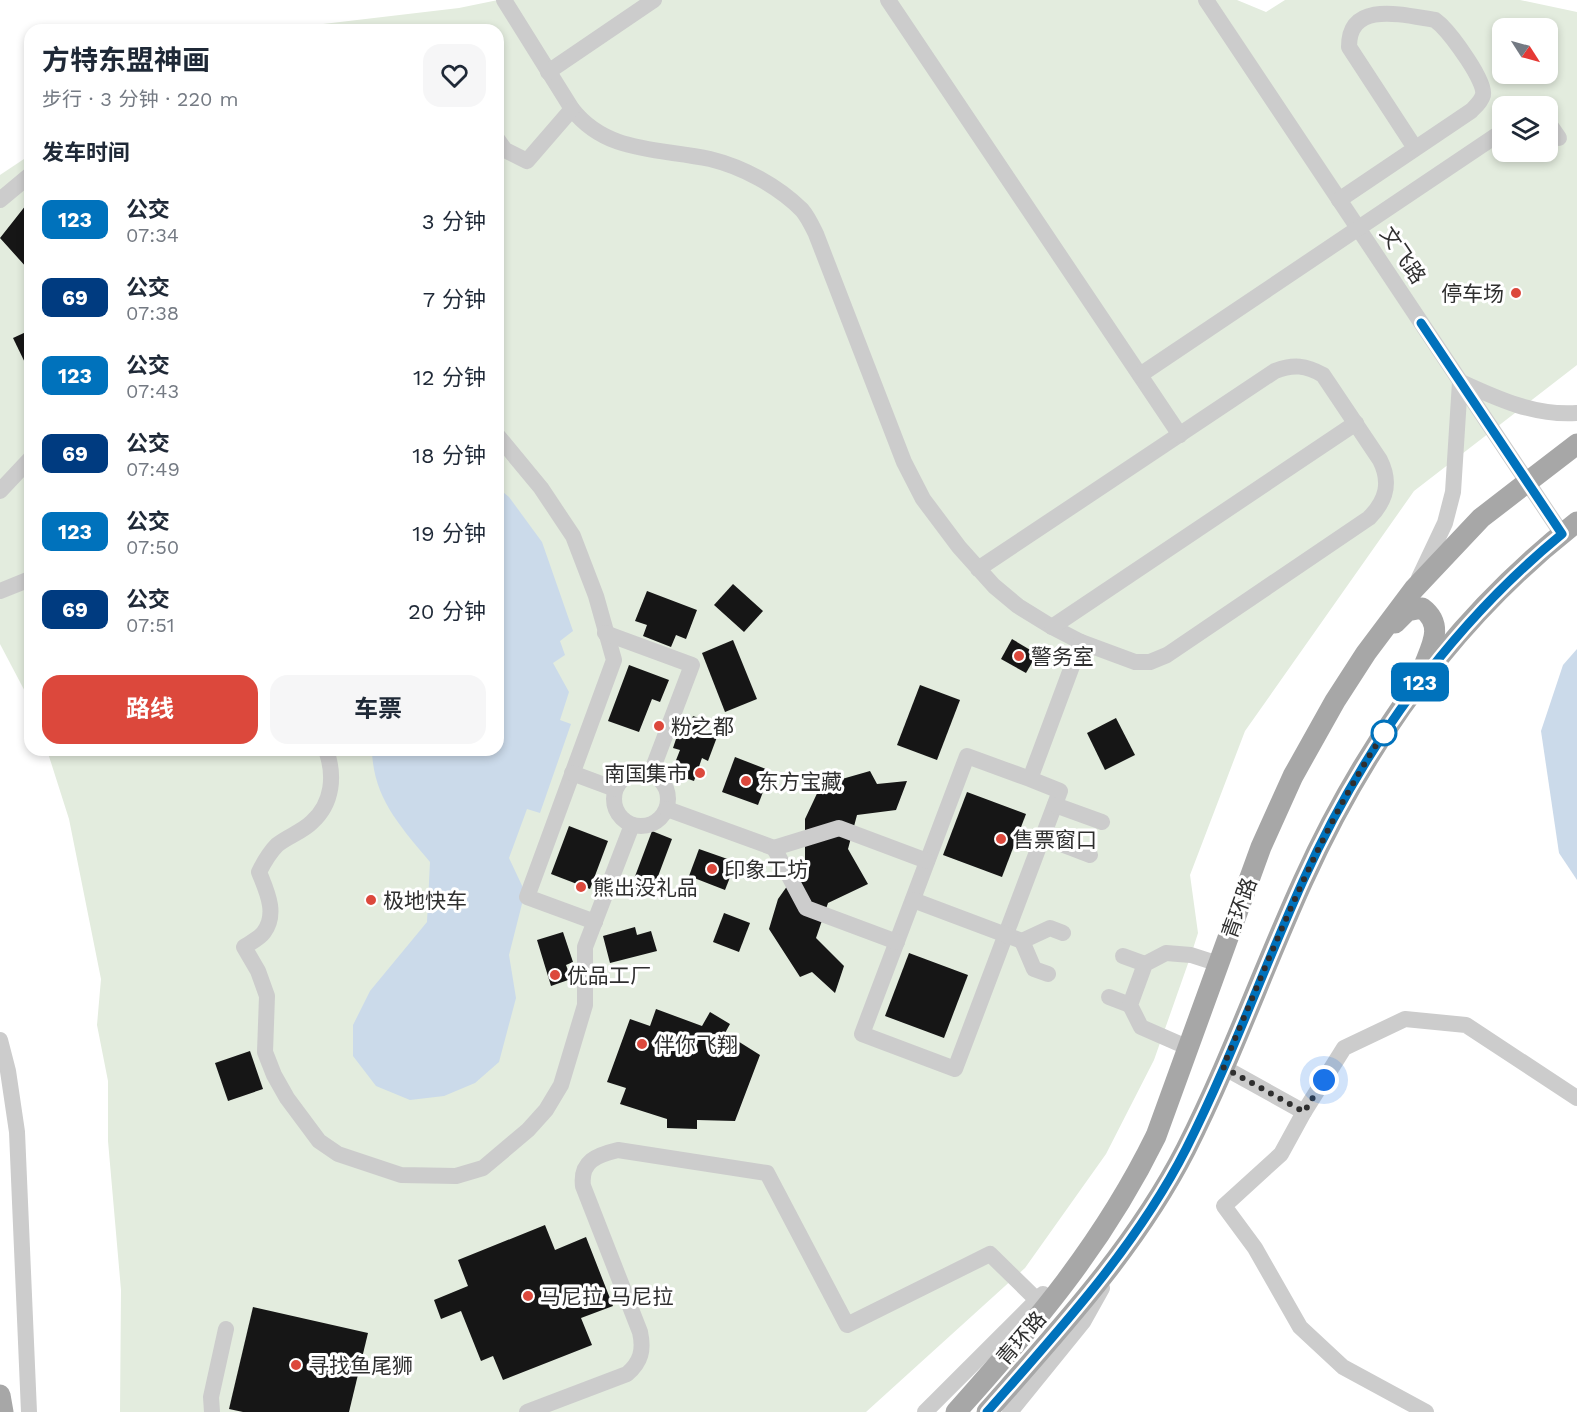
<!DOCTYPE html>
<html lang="zh">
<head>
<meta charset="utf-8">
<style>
	:root { --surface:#fff; --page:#f6f6f7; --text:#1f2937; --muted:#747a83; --accent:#dc483c }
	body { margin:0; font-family:"Work Sans","Noto Sans SC",sans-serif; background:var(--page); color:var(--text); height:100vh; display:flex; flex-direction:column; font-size:22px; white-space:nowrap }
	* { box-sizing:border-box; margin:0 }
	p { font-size:20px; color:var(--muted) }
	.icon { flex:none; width:33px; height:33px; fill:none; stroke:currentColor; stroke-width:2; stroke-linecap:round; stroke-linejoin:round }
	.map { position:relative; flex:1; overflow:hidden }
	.drawer { position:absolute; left:24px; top:24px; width:480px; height:732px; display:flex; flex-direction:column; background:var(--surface); border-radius:18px; box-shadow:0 3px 9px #0003 }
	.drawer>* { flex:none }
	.badge { padding:0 12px; border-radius:9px; font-size:21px; line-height:39px }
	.needle { width:39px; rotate:126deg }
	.fabs { position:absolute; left:1492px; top:18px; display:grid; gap:12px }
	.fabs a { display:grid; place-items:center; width:66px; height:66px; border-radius:12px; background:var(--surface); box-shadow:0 3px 9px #0003; font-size:30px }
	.you { position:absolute; width:30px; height:30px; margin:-15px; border:4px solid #fff; border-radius:50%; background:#1a73e8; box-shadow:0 0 0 9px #1a73e833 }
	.map>.badge { position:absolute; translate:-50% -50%; box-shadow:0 0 0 3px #fff }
	h2 { padding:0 18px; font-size:22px; line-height:54px }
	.round { display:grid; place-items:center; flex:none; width:63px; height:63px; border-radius:18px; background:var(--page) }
	.head { display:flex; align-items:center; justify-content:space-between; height:102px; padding:0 18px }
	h1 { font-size:28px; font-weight:700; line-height:45px }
	.button { display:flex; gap:12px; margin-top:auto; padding:12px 18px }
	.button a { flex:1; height:69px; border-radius:18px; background:var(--accent); color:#fff; font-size:24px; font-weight:700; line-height:69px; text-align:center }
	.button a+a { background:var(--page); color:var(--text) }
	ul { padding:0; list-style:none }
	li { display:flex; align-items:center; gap:18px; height:78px; padding:0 18px }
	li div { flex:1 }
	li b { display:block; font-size:22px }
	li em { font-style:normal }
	li .badge { min-width:66px; font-weight:700; text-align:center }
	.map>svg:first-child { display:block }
	.green { fill:#e3ecde; fill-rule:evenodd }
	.water { fill:#cbdaea }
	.building { fill:#161616 }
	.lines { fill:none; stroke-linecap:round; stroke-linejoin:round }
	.minor { stroke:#ccc; stroke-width:16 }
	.major { stroke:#a7a7a7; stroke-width:21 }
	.line-casing { stroke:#fff; stroke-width:14 }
	.line { stroke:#0072bc; stroke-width:9 }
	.walk { stroke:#2f2f2f; stroke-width:6; stroke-dasharray:0 10.8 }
	.poi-dot { fill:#dc483c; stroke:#fff; stroke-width:2 }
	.stop-dot { fill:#fff; stroke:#0072bc; stroke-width:3 }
	.labels { text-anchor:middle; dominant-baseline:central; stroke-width:6; stroke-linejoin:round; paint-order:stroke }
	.street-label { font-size:21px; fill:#2f2f2f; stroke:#fff }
	.poi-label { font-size:21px; fill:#2f2f2f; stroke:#fff; text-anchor:start }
</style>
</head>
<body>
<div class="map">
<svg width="1577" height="1412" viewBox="0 0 1577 1412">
	<rect width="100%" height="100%" fill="#fff"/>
	<g class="green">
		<path d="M498 0H1237L1266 12 1285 0H1520L1577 12V365L1414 491 1245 731 1190 875 1198 933 1191 955 1154 1060 1106 1154 1025 1268 866 1412H120L121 1290 108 1141V1081L97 1025 101 979 69 819 47 750H498V30H272L459 8ZM1503 28H1548V74H1503ZM1503 106H1548V152H1503Z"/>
		<polygon points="30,155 30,701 0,644 0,175"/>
	</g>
	<g class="water">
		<path d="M498 488 509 497 542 542 573 631 560 641 565 655 553 663 569 692 560 720 571 724 540 813 527 809 509 858 525 892 509 955 516 998 499 1062 475 1083 444 1096 410 1100 376 1086 353 1056V1025L370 991 427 922 430 862C401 827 373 798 372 750H498Z"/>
		<polygon points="1577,649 1577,880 1559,853 1541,731 1563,665"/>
	</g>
	<g class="building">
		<polygon points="30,200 30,276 27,268 0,238"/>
		<polygon points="26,332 30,341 30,373 13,338"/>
		<polygon points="733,584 763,611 744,632 714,605"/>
		<polygon points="647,591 697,610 686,639 676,635 671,647 643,636 647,625 635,621"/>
		<polygon points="1012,639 1037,654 1026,673 1001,659"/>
		<polygon points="733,640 757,699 725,712 702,653"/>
		<polygon points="629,665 669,680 660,702 652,699 639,732 608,721"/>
		<polygon points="920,685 960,700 937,760 897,745"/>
		<polygon points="693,716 710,722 705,733 717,737 708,761 702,758 694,781 671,773 680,750 673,748 681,724 689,727"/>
		<polygon points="1116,718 1135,755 1105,770 1087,733"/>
		<polygon points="735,757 771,771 758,805 722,792"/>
		<polygon points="870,771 877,784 907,781 896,810 857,815 848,849 868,884 828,903 816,938 844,966 835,993 812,972 800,977 769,929 778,899 805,861 805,819 821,785"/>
		<polygon points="967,792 1026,814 1002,877 943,855"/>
		<polygon points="569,826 608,841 590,889 551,874"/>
		<polygon points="652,831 672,839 651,895 631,887"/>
		<polygon points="699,849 736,862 725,890 689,876"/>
		<polygon points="724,913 750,923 739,952 713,942"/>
		<polygon points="635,927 637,935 651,931 657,951 610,963 603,936"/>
		<polygon points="563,932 573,962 566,965 571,979 551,986 537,940"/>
		<polygon points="909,953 968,975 944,1038 885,1016"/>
		<polygon points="656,1009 702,1026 710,1012 730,1024 725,1033 760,1055 735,1121 697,1120 697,1129 667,1128 667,1119 620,1104 626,1088 607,1082 630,1019 650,1026"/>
		<polygon points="250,1051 263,1089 228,1101 215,1063"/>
		<polygon points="545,1225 555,1250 586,1237 613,1306 581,1318 592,1345 503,1380 493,1356 481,1361 461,1311 441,1319 434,1300 468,1286 458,1260"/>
		<polygon points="253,1307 368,1333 349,1412 243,1412 229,1409"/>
	</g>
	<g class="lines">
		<g class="minor">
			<path d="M504 0 572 109C607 154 660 148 710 159 743 167 778 186 802 210 808 217 812 226 816 234L904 462 923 499 959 547 994 586 1018 606 1052 627 1081 642 1135 662H1150L1167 655 1369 518C1387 500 1391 482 1380 460L1323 375C1306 365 1293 364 1275 371L978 569"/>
			<polyline points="888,0 1180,435"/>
			<polyline points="1206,0 1562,534"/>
			<polyline points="548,72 654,0"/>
			<polyline points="1548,122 1559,138"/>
			<polyline points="498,140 505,150 527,161 572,109"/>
			<polyline points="0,200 30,175"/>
			<path d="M1339 200 1471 111C1476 106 1481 102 1483 95 1486 81 1452 36 1441 25L1435 20C1403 15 1349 0 1349 47L1415 148"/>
			<polyline points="1140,375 1503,131"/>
			<path d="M1461 382C1498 399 1535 416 1577 413"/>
			<polyline points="498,436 541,488 573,536 596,596 614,660 527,897 595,922"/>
			<polyline points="0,491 30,459"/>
			<polyline points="1419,578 1445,523 1453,492 1460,382"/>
			<polyline points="0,591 30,579"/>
			<polyline points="1052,627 1356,423"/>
			<polyline points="605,633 692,665 651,773"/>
			<path d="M326 750C335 775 333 803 312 822 302 832 288 836 277 845 269 853 264 862 259 872 266 890 278 913 264 932 260 938 250 943 244 947L258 971 267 996 265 1052 274 1075 287 1098 319 1141 338 1154 401 1175 456 1176 483 1168 528 1130 546 1110 561 1085 585 1005V947L632 825"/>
			<circle cx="641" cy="799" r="27"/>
			<polyline points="572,773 615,789"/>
			<polyline points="1030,779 1060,791 955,1069 862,1034 967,756 1030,779 1081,642"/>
			<polyline points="1055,805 1102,822"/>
			<polyline points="667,809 774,848"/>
			<polyline points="1043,837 1090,855"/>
			<polyline points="913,900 1022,941"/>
			<polyline points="897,942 806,908 774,848 839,828 927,861"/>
			<polyline points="1123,956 1145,964"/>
			<polyline points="1048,974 1034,969 1022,941 1050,928 1063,933"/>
			<polyline points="1109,997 1130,1005"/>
			<polyline points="0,1040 8,1071 17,1132 29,1412"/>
			<polyline points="1189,1048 1141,1027 1130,1005 1145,964 1166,953 1191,955 1219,964"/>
			<polyline points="1223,1067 1304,1112 1281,1154 1224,1206 1255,1248 1300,1327 1343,1367 1426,1412"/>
			<polyline points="1304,1112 1344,1048 1405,1019 1466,1025 1577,1098"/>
			<polyline points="212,1412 211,1397 226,1329"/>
			<path d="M527 1412 627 1374C641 1362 644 1350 640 1332L583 1186C580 1161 597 1155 618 1150L767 1173 847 1325 990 1254 1036 1299"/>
			<polyline points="925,1412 1043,1294"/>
			<polyline points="1010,1412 1083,1322 1102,1288"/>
		</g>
		<g class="major">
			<path d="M1395 623 1407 611 1422 608C1446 626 1430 648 1422 671"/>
			<polyline points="0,1395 3,1412"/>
			<path d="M956 1412C1035 1324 1103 1244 1156 1136L1261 847 1293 776 1335 701 1366 653 1414 589 1481 518 1577 444"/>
			<path d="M987 1412C1059 1330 1136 1247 1186 1149 1230 1062 1263 969 1303 881 1366 742 1456 616 1577 522"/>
		</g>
	</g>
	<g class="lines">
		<g class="line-casing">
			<path id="line" d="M987 1412C1059 1330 1136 1247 1186 1149 1230 1062 1263 970 1303 881 1363 748 1449 627 1562 534L1421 323"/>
		</g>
		<use href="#line" class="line"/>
		<path class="walk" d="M1324 1080 1304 1112 1223 1067C1273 951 1318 830 1390 724L1384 733"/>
	</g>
	<g class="poi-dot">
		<circle cx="1516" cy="293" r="6"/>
		<circle cx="1019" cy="656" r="6"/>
		<circle cx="659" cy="726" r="6"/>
		<circle cx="700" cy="773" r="6"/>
		<circle cx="746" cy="781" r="6"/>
		<circle cx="1001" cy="839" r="6"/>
		<circle cx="712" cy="869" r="6"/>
		<circle cx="581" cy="887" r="6"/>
		<circle cx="371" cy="900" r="6"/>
		<circle cx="555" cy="975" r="6"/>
		<circle cx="642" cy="1044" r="6"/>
		<circle cx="528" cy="1296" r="6"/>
		<circle cx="296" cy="1365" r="6"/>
	</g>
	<circle class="stop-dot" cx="1384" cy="733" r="12"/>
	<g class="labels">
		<g class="street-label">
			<text transform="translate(1403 255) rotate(56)">文飞路</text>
			<text transform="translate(1239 908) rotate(-70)">青环路</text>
			<text transform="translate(1021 1338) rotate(-49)">青环路</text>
		</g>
		<g class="poi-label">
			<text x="1504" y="293" text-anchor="end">停车场</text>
			<text x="1031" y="656">警务室</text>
			<text x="671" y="726">粉之都</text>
			<text x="688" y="773" text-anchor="end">南国集市</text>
			<text x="758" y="781">东方宝藏</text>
			<text x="1013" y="839">售票窗口</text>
			<text x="724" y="869">印象工坊</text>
			<text x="593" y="887">熊出没礼品</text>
			<text x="383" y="900">极地快车</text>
			<text x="567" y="975">优品工厂</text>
			<text x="654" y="1044">伴你飞翔</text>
			<text x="540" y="1296">马尼拉 马尼拉</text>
			<text x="308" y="1365">寻找鱼尾狮</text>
		</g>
	</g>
</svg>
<div class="fabs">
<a><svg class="needle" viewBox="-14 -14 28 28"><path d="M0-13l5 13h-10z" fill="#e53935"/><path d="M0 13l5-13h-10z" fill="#747a83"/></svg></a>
<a><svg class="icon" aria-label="layers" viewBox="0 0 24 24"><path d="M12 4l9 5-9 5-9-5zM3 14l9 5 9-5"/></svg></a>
</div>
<div class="you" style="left:1324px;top:1080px"></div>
<b class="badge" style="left:1420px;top:682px;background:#0072bc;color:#fff">123</b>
<section class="drawer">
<div class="head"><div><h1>方特东盟神画</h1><p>步行 · 3 分钟 · 220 m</p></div><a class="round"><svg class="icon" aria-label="heart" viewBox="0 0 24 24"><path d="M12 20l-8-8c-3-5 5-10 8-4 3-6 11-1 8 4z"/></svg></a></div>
<h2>发车时间</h2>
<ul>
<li><span class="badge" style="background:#0072bc;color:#fff">123</span><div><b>公交</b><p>07:34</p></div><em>3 分钟</em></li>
<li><span class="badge" style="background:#003b80;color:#fff">69</span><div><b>公交</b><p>07:38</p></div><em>7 分钟</em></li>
<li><span class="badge" style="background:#0072bc;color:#fff">123</span><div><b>公交</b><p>07:43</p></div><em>12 分钟</em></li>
<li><span class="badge" style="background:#003b80;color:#fff">69</span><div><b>公交</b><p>07:49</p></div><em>18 分钟</em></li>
<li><span class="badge" style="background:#0072bc;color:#fff">123</span><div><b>公交</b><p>07:50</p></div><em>19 分钟</em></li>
<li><span class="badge" style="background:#003b80;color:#fff">69</span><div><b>公交</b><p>07:51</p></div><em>20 分钟</em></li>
</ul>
<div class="button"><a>路线</a><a>车票</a></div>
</section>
</div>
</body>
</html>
